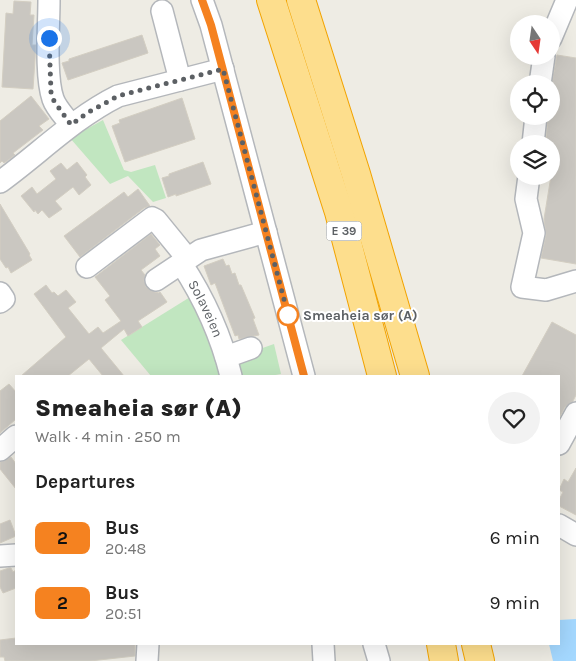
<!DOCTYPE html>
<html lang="en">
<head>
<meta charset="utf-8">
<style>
	:root { --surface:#fff; --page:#f2f2f2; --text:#222; --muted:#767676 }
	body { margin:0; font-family:Karla,sans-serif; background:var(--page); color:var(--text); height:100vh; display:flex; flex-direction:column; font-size:19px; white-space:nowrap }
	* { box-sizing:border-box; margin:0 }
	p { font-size:16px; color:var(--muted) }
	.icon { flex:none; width:28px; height:28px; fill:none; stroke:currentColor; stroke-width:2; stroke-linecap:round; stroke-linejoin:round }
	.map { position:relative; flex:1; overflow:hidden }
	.drawer { position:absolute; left:15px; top:375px; width:545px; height:270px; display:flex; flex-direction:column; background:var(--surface); border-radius:0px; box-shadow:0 5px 20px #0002 }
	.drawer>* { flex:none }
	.badge { padding:0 10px; border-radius:8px; font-size:18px; line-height:32px }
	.needle { width:32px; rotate:167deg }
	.controls { position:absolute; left:510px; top:15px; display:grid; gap:10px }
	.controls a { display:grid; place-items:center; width:50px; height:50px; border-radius:50%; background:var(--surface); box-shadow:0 5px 20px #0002; font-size:25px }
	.you { position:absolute; width:25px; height:25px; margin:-12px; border:4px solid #fff; border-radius:50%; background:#1a73e8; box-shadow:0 0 0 8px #1a73e833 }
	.map>.badge { position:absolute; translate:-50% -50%; box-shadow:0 0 0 2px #fff }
	h2 { padding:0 20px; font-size:19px; line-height:45px }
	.round { display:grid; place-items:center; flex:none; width:52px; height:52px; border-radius:26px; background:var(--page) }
	.overview { display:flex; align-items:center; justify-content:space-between; height:85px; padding:0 20px }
	h1 { font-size:24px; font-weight:800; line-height:38px }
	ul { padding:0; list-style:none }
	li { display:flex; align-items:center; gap:15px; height:65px; padding:0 20px }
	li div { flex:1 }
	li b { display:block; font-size:19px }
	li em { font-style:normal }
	li .badge { min-width:55px; font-weight:700; text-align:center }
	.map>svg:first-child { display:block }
	.green { fill:#c1e6c0 }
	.water { fill:#a4d8ff }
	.building { fill:#cac7c1; stroke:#d3cec2 }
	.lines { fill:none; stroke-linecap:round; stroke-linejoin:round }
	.minor-casing { stroke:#b4b7bb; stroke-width:24 }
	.highway-casing { stroke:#f2a301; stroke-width:30 }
	.minor { stroke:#fff; stroke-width:21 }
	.highway { stroke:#fdde8d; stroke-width:28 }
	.line-casing { stroke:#fff; stroke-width:11 }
	.line { stroke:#f58220; stroke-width:8 }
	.walk { stroke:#5c6064; stroke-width:5; stroke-dasharray:0 9 }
	.stop-dot { fill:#fff; stroke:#f58220; stroke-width:2.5 }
	.labels { text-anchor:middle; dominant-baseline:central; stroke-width:4; stroke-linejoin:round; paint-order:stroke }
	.shield { fill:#fff; stroke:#8d9092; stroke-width:1 }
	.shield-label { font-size:12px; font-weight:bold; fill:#5c6064 }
	.street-label { font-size:14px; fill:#5c6064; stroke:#fff }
	.stop-label { font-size:14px; font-weight:bold; fill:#5c6064; stroke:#fff; text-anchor:start }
</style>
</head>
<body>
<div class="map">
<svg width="576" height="661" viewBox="0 0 576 661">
	<rect width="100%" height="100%" fill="#eeece4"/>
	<g class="green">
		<polygon points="103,120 124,170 131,172 155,165 166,198 153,202 128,176 110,184 70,138"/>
		<polygon points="195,294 230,376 151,376 121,340"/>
		<polygon points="274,344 281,374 270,376 234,376 237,360 243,355"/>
	</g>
	<polygon class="water" points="576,619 576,661 553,661 549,644 559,644 559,620"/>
	<g class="building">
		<polygon points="14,1 31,2 30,15 34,15 32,45 36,45 33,89 2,87 6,13 13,14"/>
		<polygon points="142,35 148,53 68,80 62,63 69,61 69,59"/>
		<polygon points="557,55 576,58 576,264 541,258 546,235 544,219 551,176 551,144 546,144 548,116 551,116 551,89"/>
		<polygon points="31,96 49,119 39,126 43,130 13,153 15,155 7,161 4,163 2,161 0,163 0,121"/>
		<polygon points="182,98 195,139 125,162 112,126 120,123 119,120"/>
		<polygon points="77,162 87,175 85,177 91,185 79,195 73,187 55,201 62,209 49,218 42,210 38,214 35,210 34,212 21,196 32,187 37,194 56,179 50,171 61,163 67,170"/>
		<polygon points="203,162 211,184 176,196 176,194 168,197 162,178 169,176 169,174"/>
		<polygon points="138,189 150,206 144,208 80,257 64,236 124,192 128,197"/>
		<polygon points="0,204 30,254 29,255 32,260 11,273 8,267 6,268 0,259"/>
		<polygon points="151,234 160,245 155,249 160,256 141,270 145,275 144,281 146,287 151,291 159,293 160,292 167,302 138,321 142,327 128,336 124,329 101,348 124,376 103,376 89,359 68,376 21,376 66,337 34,294 46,285 52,293 54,292 58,296 66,290 76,302 68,308 89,334 98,327 103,333 121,321 105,300 110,296 95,277"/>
		<polygon points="223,259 226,266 229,265 232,274 235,273 239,285 241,285 255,318 253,319 259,335 239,339 238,335 235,336 215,283 211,285 204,266"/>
		<polygon points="552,322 576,335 576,395 573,401 565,407 559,418 559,376 522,376"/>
		<polygon points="9,384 16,392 16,419 0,433 0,391"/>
		<polygon points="11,457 16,464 16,489 0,469 0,462"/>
		<polygon points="576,468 576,515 559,506 559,500 563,492 559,490 564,479 568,482"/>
		<polygon points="10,520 16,536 0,543 0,524"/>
		<polygon points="9,568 11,568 13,572 16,570 16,588 3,593 0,587 0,571"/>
		<polygon points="16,638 16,644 135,644 135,656 90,661 5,661 4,657 0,657 0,640"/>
	</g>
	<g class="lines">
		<g class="minor-casing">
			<g id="minor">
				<path d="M49 0C49 26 45 76 53 99 56 108 65 117 71 125"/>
				<polyline points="202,0 211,25 304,376"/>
				<polyline points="162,11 180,80"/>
				<polyline points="551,38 567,0"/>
				<polyline points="540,84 544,56"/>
				<polyline points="533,144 536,116"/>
				<polyline points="529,176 526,199 534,233 522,287 546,290 576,281"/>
				<path d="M0 182C40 153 74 118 118 96L223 69"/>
				<path id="s1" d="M181 263C204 298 221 335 231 376"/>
				<polyline points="87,267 152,218 156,220 187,258"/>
				<polyline points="156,280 201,250 266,232"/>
				<polyline points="0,293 4,299 0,302"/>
				<polyline points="226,357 251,348"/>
				<polyline points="559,444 576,413"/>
				<polyline points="0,450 16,436"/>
				<polyline points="559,525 576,535"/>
				<polyline points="0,556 16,555"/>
				<polyline points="323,644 324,661"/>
				<polyline points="374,644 379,661"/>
				<polyline points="147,661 148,644"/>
			</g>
		</g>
		<g class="highway-casing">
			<g id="highway">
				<polyline points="271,0 339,212 382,376"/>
				<polyline points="301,0 356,174 415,376"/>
				<polyline points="441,644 444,661"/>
				<polyline points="476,644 480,661"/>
			</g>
		</g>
		<use href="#minor" class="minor"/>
		<use href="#highway" class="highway"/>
	</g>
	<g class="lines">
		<g class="line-casing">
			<polyline id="line" points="202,0 211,25 304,376"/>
		</g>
		<use href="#line" class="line"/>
		<polyline class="walk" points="49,38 51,92 54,101 71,125 87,113 118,96 223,69 290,322 288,315"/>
	</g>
	<circle class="stop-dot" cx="288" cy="315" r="10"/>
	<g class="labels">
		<rect class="shield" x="326.5" y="221.5" width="35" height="19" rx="4"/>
		<g class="shield-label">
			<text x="344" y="231">E 39</text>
		</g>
		<g class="street-label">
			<text stroke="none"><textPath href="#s1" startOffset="52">Solaveien</textPath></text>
		</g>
		<g class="stop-label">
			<text x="303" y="315">Smeaheia sør (A)</text>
		</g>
	</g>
</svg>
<div class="controls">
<a><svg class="needle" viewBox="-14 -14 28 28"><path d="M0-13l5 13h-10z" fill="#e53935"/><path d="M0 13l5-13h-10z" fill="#767676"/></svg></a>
<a><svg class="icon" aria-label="locate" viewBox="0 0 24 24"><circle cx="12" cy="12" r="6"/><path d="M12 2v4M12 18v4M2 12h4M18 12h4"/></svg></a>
<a><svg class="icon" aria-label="layers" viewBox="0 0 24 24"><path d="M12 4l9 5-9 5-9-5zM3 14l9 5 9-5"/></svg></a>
</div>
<div class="you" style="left:49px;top:38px"></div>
<section class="drawer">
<div class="overview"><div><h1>Smeaheia sør (A)</h1><p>Walk · 4 min · 250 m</p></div><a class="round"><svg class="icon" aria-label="heart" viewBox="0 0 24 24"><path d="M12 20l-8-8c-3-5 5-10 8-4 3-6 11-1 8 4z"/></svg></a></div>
<h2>Departures</h2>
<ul>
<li><span class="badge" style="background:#f58220;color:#111">2</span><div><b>Bus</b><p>20:48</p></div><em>6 min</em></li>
<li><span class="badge" style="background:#f58220;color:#111">2</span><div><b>Bus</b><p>20:51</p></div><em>9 min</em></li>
</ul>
</section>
</div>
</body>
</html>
